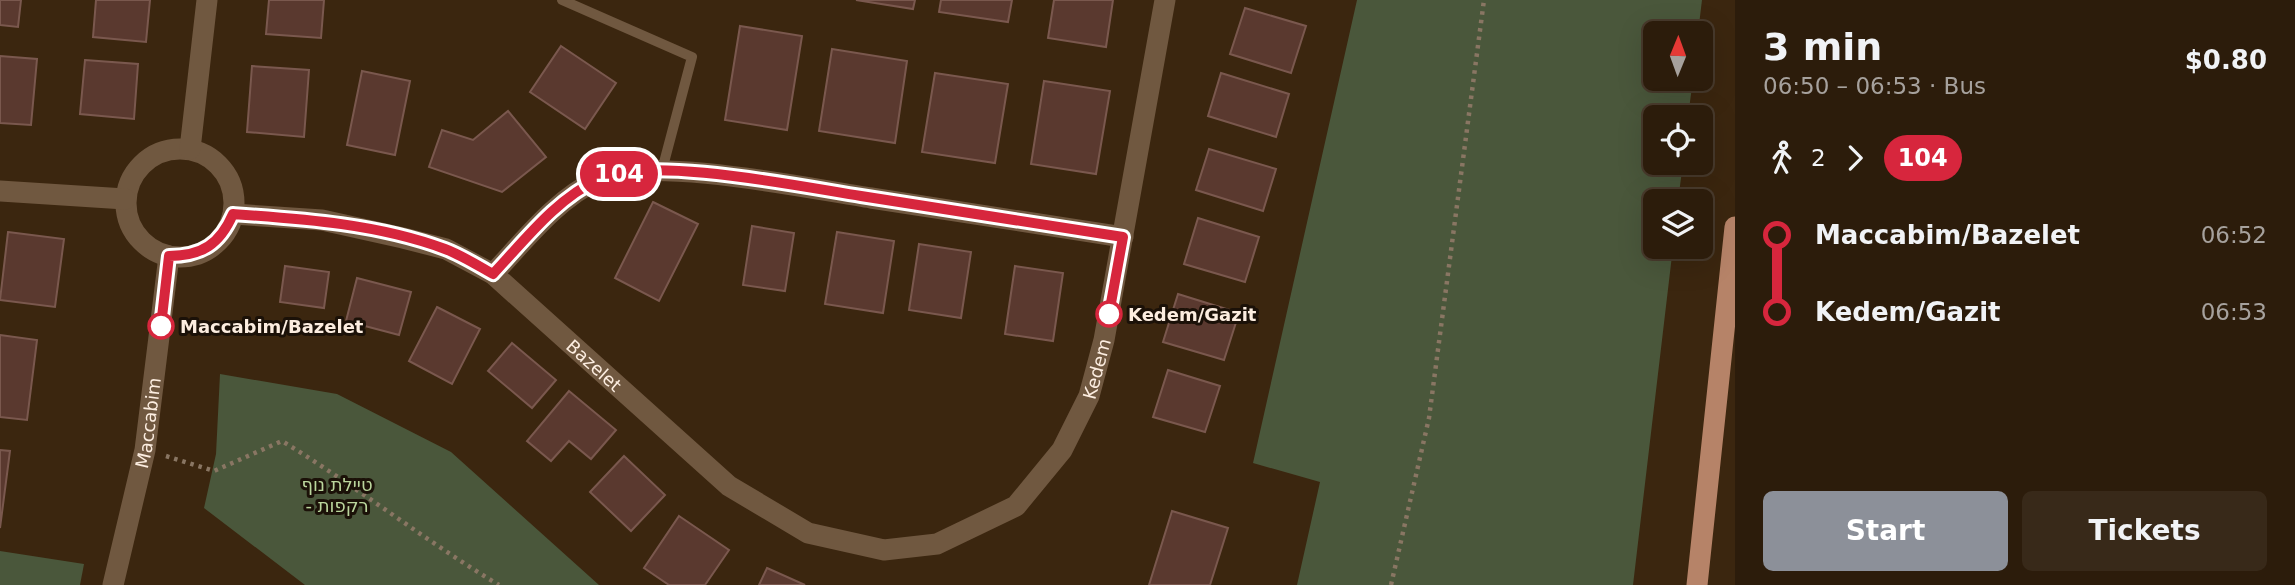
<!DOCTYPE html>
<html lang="en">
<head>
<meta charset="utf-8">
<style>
	:root { --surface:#2c1c0b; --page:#382919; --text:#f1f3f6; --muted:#a6a19d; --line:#483a2c; --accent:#8c9099 }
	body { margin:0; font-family:"DejaVu Sans",Heebo,sans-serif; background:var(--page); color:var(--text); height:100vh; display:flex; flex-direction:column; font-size:26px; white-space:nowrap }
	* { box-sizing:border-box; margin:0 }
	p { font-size:23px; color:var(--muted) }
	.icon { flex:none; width:38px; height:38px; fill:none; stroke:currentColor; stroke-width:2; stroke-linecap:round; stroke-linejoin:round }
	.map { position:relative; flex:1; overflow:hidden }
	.drawer { display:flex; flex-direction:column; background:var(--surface); width:560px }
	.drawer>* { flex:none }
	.badge { padding:0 14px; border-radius:23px; font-size:24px; line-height:46px }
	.needle { width:46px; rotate:1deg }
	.controls { position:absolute; left:1643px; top:21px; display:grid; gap:14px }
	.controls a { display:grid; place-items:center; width:70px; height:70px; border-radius:10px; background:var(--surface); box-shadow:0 7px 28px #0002,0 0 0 2px var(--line); font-size:35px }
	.map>.badge { position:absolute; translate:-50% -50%; box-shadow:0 0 0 4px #fff }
	.legs { display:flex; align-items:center; gap:10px; height:77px; padding:0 28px; font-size:23px }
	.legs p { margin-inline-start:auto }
	.head { display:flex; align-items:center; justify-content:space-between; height:119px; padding:0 28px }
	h1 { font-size:38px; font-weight:700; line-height:52px }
	.primary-button { display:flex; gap:14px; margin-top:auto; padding:14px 28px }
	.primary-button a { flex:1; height:80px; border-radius:10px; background:var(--accent); color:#fff; font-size:28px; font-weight:700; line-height:80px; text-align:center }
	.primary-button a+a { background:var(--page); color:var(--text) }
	ul { padding:0 28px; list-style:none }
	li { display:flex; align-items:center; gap:24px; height:77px; font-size:26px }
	li i { display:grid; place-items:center; width:10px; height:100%; margin:0 9px; background:currentColor }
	li i::after { content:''; width:18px; height:18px; margin:-9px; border:5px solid; border-radius:50%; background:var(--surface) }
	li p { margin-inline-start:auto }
	li:first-child i { background:linear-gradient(#0000 50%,currentColor 0) }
	li:last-child i { background:linear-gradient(currentColor 50%,#0000 0) }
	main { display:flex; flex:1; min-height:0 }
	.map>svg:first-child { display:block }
	.green { fill:#4a573b }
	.building { fill:#5a392f; stroke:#7a584e; stroke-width:2 }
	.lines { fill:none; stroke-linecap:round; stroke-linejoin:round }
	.path { stroke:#897663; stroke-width:4.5; stroke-dasharray:3.5 5; stroke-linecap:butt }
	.lane { stroke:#705840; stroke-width:10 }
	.street { stroke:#705840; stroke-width:21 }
	.primary { stroke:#b68368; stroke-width:21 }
	.line-1-casing { stroke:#fff; stroke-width:16 }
	.line-1 { stroke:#d7263d; stroke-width:10 }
	.stop-1-dot { fill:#fff; stroke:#d7263d; stroke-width:3.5 }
	.labels { text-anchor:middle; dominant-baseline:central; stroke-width:6; stroke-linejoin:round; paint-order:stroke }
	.stop-label { font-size:18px; font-weight:bold; fill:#fcede0; stroke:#1b1108; text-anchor:start }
	.street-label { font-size:18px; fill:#fcede0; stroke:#1b1108 }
	.park-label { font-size:18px; fill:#bbd69d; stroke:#1b1108 }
</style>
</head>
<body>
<main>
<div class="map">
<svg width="1735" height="585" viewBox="0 0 1735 585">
	<rect width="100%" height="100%" fill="#3b260f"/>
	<g class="green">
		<polygon points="1357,0 1702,0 1698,33 1656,33 1656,79 1693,79 1688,117 1656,117 1656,163 1683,163 1678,201 1656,201 1656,247 1673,247 1633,585 1297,585 1320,482 1253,463"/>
		<polygon points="220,374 337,394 451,452 599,585 305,585 204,508 216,454"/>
		<polygon points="0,551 84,564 80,585 0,585"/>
	</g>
	<g class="building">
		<polygon points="0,0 21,0 18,27 0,25"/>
		<polygon points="96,0 150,0 146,42 93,37"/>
		<polygon points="269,0 324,0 321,38 266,34"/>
		<polygon points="856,0 915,0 913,9"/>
		<polygon points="941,0 1012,0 1008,22 939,12"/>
		<polygon points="1054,0 1113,0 1106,47 1048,38"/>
		<polygon points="1245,8 1306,26 1291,73 1230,54"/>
		<polygon points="740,26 802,36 787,130 725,120"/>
		<polygon points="561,46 616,83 585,129 530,92"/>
		<polygon points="832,49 907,61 895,143 819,131"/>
		<polygon points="0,56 37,59 31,125 0,123"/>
		<polygon points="85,60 138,64 134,119 80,114"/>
		<polygon points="252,66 309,70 304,137 247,132"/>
		<polygon points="362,71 410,81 395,155 347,145"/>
		<polygon points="935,73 1008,84 995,163 922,152"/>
		<polygon points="1221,73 1289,94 1276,137 1208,116"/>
		<polygon points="1044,81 1110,91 1096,174 1031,164"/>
		<polygon points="508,111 546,157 502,192 429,167 442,130 473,140"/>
		<polygon points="1209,149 1276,169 1263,211 1196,190"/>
		<polygon points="653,202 698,224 659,301 615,278"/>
		<polygon points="1198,218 1259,237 1245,282 1184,264"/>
		<polygon points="752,226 794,233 785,291 743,285"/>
		<polygon points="8,232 64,239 55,307 0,300"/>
		<polygon points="837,232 894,241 883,313 825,304"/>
		<polygon points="919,244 971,252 961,318 909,310"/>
		<polygon points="285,266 329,272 324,308 280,302"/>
		<polygon points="1015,266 1063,273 1053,341 1005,334"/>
		<polygon points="357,278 411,292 399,335 346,321"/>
		<polygon points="1178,294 1239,313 1224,360 1163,342"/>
		<polygon points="437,307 480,329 452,384 409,361"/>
		<polygon points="0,335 37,340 27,420 0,417"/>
		<polygon points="512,343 556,380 532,408 488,371"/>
		<polygon points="1168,370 1220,386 1205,432 1153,417"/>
		<polygon points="569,391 616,430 591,459 569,441 551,461 527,441"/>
		<polygon points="0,450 10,451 0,528"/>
		<polygon points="624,456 665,495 631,531 590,492"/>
		<polygon points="1172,511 1228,528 1210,585 1149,585"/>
		<polygon points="679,516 729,550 705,585 669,585 644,568"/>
		<polygon points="767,568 805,585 759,585"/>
	</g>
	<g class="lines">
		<g class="path">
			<path d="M166 456 214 471 282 441C356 486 424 540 499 585"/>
			<polyline points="1391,585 1429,418 1484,0"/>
		</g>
		<polyline class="lane" points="562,0 692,57 662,170"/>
		<g class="street">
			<circle cx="180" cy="203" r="54"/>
			<polyline points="190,149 207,0"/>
			<polyline points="0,191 125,199"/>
			<path id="s1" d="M233 214 322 220 403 238 446 249 493 274 729 486 808 533 884 550 937 544 1016 506 1062 450 1089 396 1104 340 1165 0"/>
			<path d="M493 274C525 240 556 199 599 179 649 155 812 189 871 198 955 211 1039 224 1123 237"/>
			<path id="s2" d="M113 585 145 450 169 256"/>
		</g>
		<polyline class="primary" points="1697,585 1735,227"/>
	</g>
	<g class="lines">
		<g class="line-1-casing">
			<path id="line-1" d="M161 326 169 256C202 256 220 244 233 214 304 219 378 224 445 249 461 255 477 265 493 274 525 240 556 199 599 179 648 155 803 187 861 196 948 210 1035 224 1123 237L1109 314"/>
		</g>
		<use href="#line-1" class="line-1"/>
	</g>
	<g class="stop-1-dot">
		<circle cx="1109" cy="314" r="12"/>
		<circle cx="161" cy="326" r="12"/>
	</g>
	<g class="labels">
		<g class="stop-label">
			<text x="1128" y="314">Kedem/Gazit</text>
			<text x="180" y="326">Maccabim/Bazelet</text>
		</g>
		<g class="street-label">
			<text stroke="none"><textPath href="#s1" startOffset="406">Bazelet</textPath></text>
			<text stroke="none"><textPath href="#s1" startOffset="1059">Kedem</textPath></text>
			<text stroke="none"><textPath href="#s2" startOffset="166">Maccabim</textPath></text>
		</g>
		<g class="park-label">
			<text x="337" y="484">טיילת נוף<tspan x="337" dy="21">- רקפות</tspan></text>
		</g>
	</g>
</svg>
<div class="controls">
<a><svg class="needle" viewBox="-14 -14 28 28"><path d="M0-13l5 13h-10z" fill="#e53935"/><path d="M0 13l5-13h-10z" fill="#a6a19d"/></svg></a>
<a><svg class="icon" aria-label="locate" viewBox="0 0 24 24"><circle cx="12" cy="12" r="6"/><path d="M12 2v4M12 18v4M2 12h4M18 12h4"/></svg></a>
<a><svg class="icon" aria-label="layers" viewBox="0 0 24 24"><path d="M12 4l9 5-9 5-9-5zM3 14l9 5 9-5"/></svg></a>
</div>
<b class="badge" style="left:619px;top:174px;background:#d7263d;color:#fff">104</b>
</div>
<section class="drawer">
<div class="head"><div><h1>3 min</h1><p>06:50 – 06:53 · Bus</p></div><b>$0.80</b></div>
<div class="legs"><svg class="icon" aria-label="walk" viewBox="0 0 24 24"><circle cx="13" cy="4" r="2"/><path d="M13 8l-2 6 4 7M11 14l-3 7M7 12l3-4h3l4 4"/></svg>2<svg class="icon" aria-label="forward" viewBox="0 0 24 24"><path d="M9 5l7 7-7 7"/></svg><b class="badge" style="background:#d7263d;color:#fff">104</b></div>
<ul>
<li><i style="color:#d7263d"></i><b>Maccabim/Bazelet</b><p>06:52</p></li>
<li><i style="color:#d7263d"></i><b>Kedem/Gazit</b><p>06:53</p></li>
</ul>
<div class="primary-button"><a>Start</a><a>Tickets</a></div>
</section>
</main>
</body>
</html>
